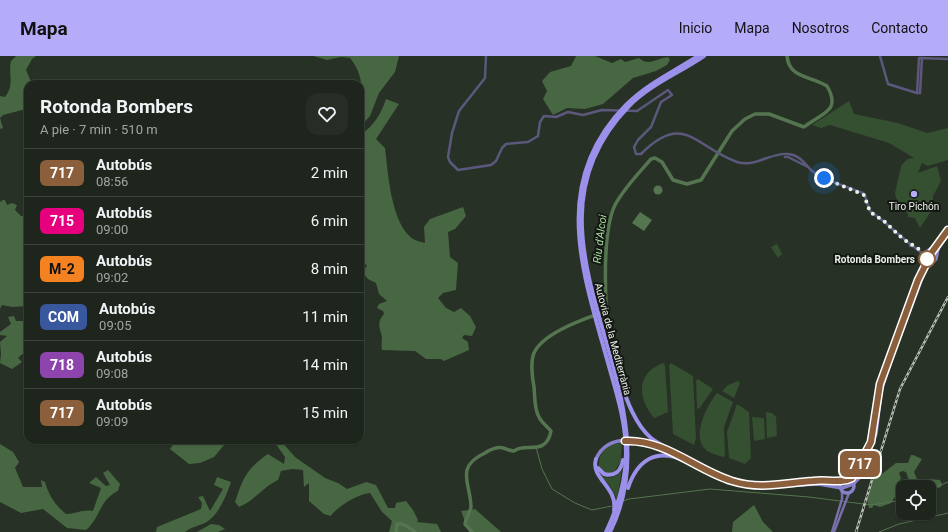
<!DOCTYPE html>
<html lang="es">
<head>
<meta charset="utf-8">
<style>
	:root { --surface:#1d251c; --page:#252d25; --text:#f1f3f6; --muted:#a0a5a3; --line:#3b423b; --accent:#b4acf9 }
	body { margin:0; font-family:Roboto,sans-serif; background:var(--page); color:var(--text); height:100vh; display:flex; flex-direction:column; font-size:15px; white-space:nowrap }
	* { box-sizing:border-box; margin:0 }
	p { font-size:13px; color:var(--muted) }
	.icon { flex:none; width:22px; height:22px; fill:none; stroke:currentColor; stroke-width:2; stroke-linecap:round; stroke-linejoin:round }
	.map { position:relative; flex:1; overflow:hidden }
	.drawer { position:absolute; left:24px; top:24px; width:340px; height:364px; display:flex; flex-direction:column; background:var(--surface); border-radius:12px; box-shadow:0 1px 3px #0004,0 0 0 1px var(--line) }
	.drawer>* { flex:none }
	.badge { padding:0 8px; border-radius:6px; font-size:14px; line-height:26px }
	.fabs { position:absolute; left:896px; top:424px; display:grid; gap:8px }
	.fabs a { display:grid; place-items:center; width:40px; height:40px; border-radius:8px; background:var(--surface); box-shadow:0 1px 3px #0004,0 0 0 1px var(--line); font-size:20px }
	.you { position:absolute; width:20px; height:20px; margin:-10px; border:3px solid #fff; border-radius:50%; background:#1a73e8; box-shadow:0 0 0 6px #1a73e833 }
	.map>.badge { position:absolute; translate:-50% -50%; box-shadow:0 0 0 2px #fff }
	.round { display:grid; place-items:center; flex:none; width:42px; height:42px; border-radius:12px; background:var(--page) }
	.summary { display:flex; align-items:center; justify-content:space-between; height:68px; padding:0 16px }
	h1 { font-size:19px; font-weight:700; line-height:30px }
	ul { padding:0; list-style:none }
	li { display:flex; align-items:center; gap:12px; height:48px; padding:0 16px; border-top:1px solid var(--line) }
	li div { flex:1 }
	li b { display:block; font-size:15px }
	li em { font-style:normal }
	li .badge { min-width:44px; font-weight:700; text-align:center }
	header { display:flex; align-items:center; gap:24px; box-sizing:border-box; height:56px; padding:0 20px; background:var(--accent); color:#111 }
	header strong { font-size:19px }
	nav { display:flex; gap:22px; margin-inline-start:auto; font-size:14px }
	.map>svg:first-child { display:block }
	.green { fill:#345030 }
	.forest { fill:#476742 }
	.water { fill:#54754f }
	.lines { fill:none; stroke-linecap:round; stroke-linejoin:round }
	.stream { stroke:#54754f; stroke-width:1 }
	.river { stroke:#54754f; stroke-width:3.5 }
	.tertiary { stroke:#5c587d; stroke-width:2.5 }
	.secondary { stroke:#766fa9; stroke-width:2.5 }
	.primary { stroke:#8980cb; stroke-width:3.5 }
	.motorway { stroke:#9b90ea; stroke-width:4 }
	.rail-casing { stroke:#b7beb5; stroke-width:2.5 }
	.rail { stroke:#131712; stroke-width:1; stroke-dasharray:3; stroke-linecap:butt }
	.line-casing { stroke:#fff; stroke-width:9 }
	.line { stroke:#8b5e3c; stroke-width:6 }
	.walk { stroke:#eaf0e8; stroke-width:4; stroke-dasharray:0 7.2 }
	.poi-dot { fill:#b4acf9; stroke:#131712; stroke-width:1.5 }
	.stop-dot { fill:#fff; stroke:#8b5e3c; stroke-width:2 }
	.labels { text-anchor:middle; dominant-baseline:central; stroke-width:4; stroke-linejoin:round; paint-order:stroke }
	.poi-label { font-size:10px; fill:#eaf0e8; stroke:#131712 }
	.stop-label { font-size:10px; font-weight:bold; fill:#eaf0e8; stroke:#131712; text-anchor:end }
	.street-label { font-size:10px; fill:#eaf0e8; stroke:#131712 }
	.water-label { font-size:11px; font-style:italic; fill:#a9dea0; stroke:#131712 }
</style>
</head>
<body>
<header>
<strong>Mapa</strong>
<nav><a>Inicio</a><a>Mapa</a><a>Nosotros</a><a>Contacto</a></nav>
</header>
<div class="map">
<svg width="948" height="476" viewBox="0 0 948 476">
	<rect width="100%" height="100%" fill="#273125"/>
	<g class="green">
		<polygon points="849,45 854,58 898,67 927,77 948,72 948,104 928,110 922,107 918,117 937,110 941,125 933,140 933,152 920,172 915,162 908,161 908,158 896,142 895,137 901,110 907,103 914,102 889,87 830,69 821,72 812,69"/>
		<polygon points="777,188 782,198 778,202 771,191"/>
		<path d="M663 307 665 309 668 356 654 362C637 342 636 317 663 307Z"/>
		<polygon points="671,307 693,320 696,382 694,389 673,378 669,309"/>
		<polygon points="698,323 713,333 699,353 697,352 696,325"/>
		<polygon points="738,325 740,327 734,342 722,335 728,329"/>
		<path d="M717 337 733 346 724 371 725 400 723 401C717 399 708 397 704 392 692 377 708 348 717 337Z"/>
		<polygon points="737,348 749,356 751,402 745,408 729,402 727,376"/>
		<polygon points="766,356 772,357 776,361 777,380 767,382"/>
		<polygon points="752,361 764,362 765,383 754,385"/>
		<path d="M622 386 621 405 614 416 607 418 599 410C598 395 608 388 622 386Z"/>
		<path d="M622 414 617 443 610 430 600 419C609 424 616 422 622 414Z"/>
	</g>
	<g class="forest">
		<path d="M16 0H36L32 3 26 14 32 28H28V50L26 53 3 59 0 62 3 72 0 73V40L5 41C15 29 8 18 11 5Z"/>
		<path d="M313 0H399L395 16 379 37 370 60 360 71C360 45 368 24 350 2L341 1 327 4Z"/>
		<path d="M576 0H595L612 7 621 3 625 6 639 2C648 11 658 2 668 1L670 4 667 9 656 15 633 22 603 48 585 53 567 52 553 59 543 43 547 35 542 25 550 16 571 10Z"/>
		<path d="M386 43 399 48 376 83 385 92C388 117 391 168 413 183 416 185 422 186 425 187L424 171 430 163 463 151 466 160 455 173 448 176 450 201 458 207 456 234 443 237 438 242 446 252 454 256 461 252 470 260 476 271 472 280 464 279 462 282 468 286 469 294 444 305 441 303H426L415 295 382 294C381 290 382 285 382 281 380 272 376 267 384 258L383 255 377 252 379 248 387 245 379 238 376 227 368 223 363 217 367 209 361 207 360 209V79C374 70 381 58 386 43Z"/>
		<polygon points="3,144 5,144 7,149 12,147 17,149 15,154 21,160 28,161 28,296 21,299 18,302 22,306 12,313 0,307 1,298 0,286 7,280 0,279 0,276 11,268 8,261 14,260 16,265 24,265 27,257 26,250 12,251 2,249 0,253 0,146"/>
		<polygon points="185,384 237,384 224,389 214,401 200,407 189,408 170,393 174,387"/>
		<path d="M273 384H280L295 401 325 422 338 427 347 433 366 426 376 429 388 452H395L396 447 406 445 413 454 418 464 417 466 437 468 441 476H389L392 465 382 456 370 437C360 437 336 451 331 460L324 458 309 445V427L304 431 303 414 292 413 281 415 278 424C263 431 254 445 239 451L235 446C243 422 247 412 268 398L284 408 285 401Z"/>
		<path d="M0 388 13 396 19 406 15 412 23 431H42L41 424 45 426C49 440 55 449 66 458 76 458 83 453 93 455L101 432 89 427 96 421 106 430 110 429 103 417 108 414 120 428 118 435C99 444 101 461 86 474L67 472 43 453 21 457 0 446Z"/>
		<polygon points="911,399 913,399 922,403 914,416 917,423 914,427 910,427 906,416 902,415 899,417 901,422 899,426 908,431 903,431 903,442 900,436 898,436 891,447 880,451 874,449 872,452 869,452 867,444 874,421 878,421 896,407 908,407"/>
		<path d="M217 421 231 426C227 438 219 458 208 465 201 470 192 470 185 476H156L157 471 201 453 202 447 198 441 203 440 210 455 223 433 214 429Z"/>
		<polygon points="929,423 940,424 942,428 941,431 929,434 929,431 918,431"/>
		<polygon points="754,449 763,466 773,476 732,476 733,466"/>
		<polygon points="475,453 501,476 469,476 461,455"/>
		<polygon points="211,468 219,469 225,473 218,476 197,476"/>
	</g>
	<g class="water">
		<circle cx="658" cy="134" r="4.5"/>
		<polygon points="640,156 652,164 644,175 632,167"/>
	</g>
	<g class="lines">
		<g class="stream">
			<polyline points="536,391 542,413 552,433 575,447 592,454 612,450"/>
			<polyline points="929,434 948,426"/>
			<polyline points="620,446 629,443 710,433 809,441 871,449 903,444"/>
			<polyline points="879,476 899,468 948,457"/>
		</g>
		<g class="river">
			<path d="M396 476 397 468C404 467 410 472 415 476"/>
			<path d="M472 476 465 468C466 461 471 456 471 450 470 426 455 411 485 397 489 394 498 390 503 392 507 393 510 395 514 395 525 386 546 401 551 375 547 370 541 366 539 361 534 353 535 340 534 331 532 320 530 307 534 297 543 277 582 264 601 257L606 249C605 224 604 171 615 149 624 132 638 118 651 103L655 102 662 106 673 124 687 128 701 124 732 75 745 63 755 58H769L804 71C821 57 842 56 827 30 812 20 789 23 787 0"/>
		</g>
		<g class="tertiary">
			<path d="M486 0 485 22 459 55 452 77 448 101 450 106 458 114 491 109 496 105 502 92 506 88 528 86 538 80 540 66 544 60 556 61 568 56 583 59 602 54 637 55 668 34 672 39 661 46 651 71 638 84 634 91 636 98H641C684 55 695 91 737 106 755 112 771 96 788 98 800 99 804 107 812 115 826 126 847 130 863 137L865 140 870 155 882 164 910 188"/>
			<polyline points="880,0 888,28 917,37 920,37 922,2"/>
			<polyline points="917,37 919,2 948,3"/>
			<polyline points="785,101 788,101 808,111"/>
			<polyline points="910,190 913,190 912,188"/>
			<polyline points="913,190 924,199"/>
		</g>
		<g class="secondary">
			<polyline points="832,476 842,443 842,436"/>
			<polyline points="834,476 849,437"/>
		</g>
		<g class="primary">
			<polyline points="924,208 925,197 933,191"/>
			<polyline points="928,211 936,203 938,193"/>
			<path d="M596 403C609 374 646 385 668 395"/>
			<path d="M688 405C717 421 748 434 782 429"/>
			<circle cx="847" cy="430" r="7"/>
			<polyline points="849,423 857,414 871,386 880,328 918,224 932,196 948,174"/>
			<polyline points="802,426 841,425"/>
			<polyline points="780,430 818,428 842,432 853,428 860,421 876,378 881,335 893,299 927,209 948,178"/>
		</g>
		<g class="motorway">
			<path d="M614 308C623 331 631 365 651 382 663 391 678 397 690 406"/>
			<path d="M596 403C590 422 618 431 614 454"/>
			<path d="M598 412 604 418C615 421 621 415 623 404"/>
			<path d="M628 432C637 405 655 392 683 404"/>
			<path d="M606 476C618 451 626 425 626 397 626 369 618 342 610 314 585 222 547 129 626 49 647 28 673 16 698 0"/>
			<path d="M610 476C682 333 501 182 629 50 651 28 679 17 704 0"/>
		</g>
		<g class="rail-casing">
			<polyline id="rail" points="856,476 900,333 948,241"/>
		</g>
		<use href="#rail" class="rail"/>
	</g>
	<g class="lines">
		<g class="line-casing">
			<path id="line" d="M625 385C665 383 696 414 732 425 760 434 785 427 813 425 826 423 841 428 852 422L871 386 880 328 918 224 932 196 948 174"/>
		</g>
		<use href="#line" class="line"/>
		<polyline class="walk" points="824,122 864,139 870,156 884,165 903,183 922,195 927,203"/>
	</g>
	<circle class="poi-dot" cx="914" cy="138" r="4"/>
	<circle class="stop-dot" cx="927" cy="203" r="8"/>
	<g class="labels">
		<g class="poi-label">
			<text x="914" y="150">Tiro Pichón</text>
		</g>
		<g class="stop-label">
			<text x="915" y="203">Rotonda Bombers</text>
		</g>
		<g class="street-label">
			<text transform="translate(613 283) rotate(75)">Autovia de la Mediterrània</text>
		</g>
		<g class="water-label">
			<text transform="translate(600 183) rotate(-83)">Riu d'Alcoi</text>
		</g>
	</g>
</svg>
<div class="fabs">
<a><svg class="icon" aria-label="locate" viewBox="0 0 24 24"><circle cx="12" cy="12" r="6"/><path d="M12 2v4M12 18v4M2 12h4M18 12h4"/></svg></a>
</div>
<div class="you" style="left:824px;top:122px"></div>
<b class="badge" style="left:860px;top:408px;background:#8b5e3c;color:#fff">717</b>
<section class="drawer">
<div class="summary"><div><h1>Rotonda Bombers</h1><p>A pie · 7 min · 510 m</p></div><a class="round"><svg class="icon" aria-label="heart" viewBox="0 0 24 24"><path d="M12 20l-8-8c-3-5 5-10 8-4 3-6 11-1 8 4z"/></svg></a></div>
<ul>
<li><span class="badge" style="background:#8b5e3c;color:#fff">717</span><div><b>Autobús</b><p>08:56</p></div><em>2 min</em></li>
<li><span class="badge" style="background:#e6007e;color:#fff">715</span><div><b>Autobús</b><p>09:00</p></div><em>6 min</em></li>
<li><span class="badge" style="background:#f58220;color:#111">M-2</span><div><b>Autobús</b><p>09:02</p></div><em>8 min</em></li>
<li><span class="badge" style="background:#39579d;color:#fff">COM</span><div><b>Autobús</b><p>09:05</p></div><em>11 min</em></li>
<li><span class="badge" style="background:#8e44ad;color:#fff">718</span><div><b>Autobús</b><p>09:08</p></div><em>14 min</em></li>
<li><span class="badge" style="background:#8b5e3c;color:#fff">717</span><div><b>Autobús</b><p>09:09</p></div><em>15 min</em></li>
</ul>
</section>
</div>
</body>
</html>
